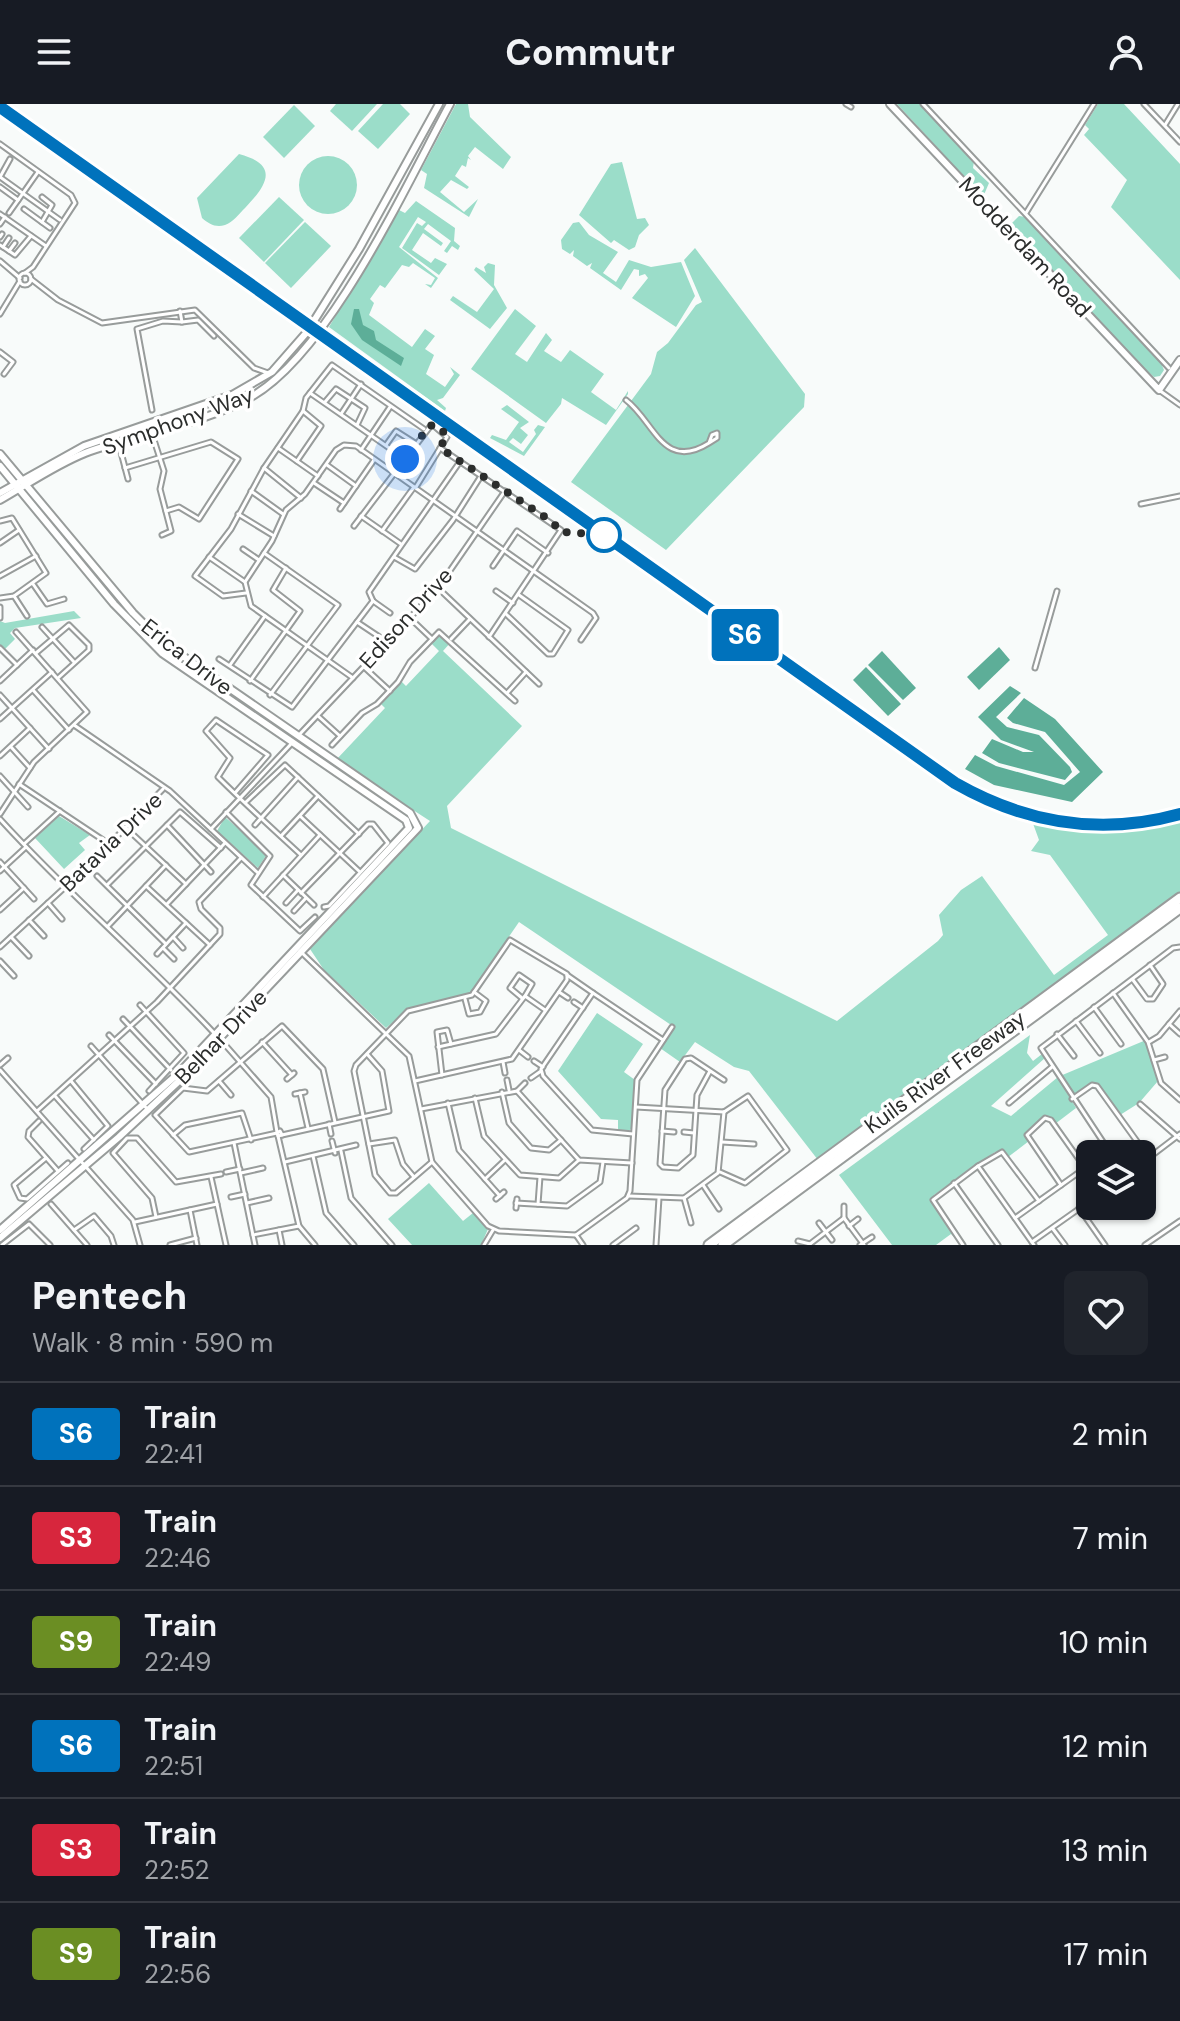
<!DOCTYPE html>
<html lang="en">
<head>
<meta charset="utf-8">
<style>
	:root { --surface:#171b24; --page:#20242c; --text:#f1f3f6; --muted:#9ea1a6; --line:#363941 }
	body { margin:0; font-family:"DM Sans",sans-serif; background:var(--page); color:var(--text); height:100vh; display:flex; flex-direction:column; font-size:30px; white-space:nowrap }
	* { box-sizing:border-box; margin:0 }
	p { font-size:26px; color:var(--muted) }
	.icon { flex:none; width:44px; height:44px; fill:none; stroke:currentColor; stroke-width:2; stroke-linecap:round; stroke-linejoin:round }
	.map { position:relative; height:1141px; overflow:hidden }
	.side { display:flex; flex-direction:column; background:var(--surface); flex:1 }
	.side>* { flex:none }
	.badge { padding:0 16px; border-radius:6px; font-size:28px; line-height:52px }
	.fabs { position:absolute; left:1076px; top:1036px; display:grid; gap:16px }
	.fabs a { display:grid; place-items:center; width:80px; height:80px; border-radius:12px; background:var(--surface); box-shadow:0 2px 6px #0004; font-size:40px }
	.you { position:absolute; width:40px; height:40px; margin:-20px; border:6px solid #fff; border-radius:50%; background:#1a73e8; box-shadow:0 0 0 12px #1a73e833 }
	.map>.badge { position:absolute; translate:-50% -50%; box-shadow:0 0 0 4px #fff }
	.round { display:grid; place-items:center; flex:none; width:84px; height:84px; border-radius:12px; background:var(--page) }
	.summary { display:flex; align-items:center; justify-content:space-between; height:136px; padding:0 32px }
	h1 { font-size:38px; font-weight:800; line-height:60px }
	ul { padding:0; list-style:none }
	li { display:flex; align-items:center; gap:24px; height:104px; padding:0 32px; border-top:2px solid var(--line) }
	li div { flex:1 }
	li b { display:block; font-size:30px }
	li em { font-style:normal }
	li .badge { min-width:88px; font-weight:700; text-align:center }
	header { display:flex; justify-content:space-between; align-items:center; height:104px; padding:0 32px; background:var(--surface); font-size:36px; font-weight:800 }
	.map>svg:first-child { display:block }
	.green { fill:#9bddc9 }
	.water { fill:#5dae98 }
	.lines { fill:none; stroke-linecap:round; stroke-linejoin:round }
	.street-casing { stroke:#989c9b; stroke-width:7 }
	.secondary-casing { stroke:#989c9b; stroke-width:10 }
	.highway-casing { stroke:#989c9b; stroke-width:13 }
	.street { stroke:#fff; stroke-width:3 }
	.secondary { stroke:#fff; stroke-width:6 }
	.highway { stroke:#fff; stroke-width:9 }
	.rail-casing { stroke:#7e8180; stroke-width:5 }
	.rail { stroke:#fff; stroke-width:2; stroke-dasharray:6; stroke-linecap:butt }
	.line-casing { stroke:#fff; stroke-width:18 }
	.line { stroke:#0072bc; stroke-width:12 }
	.walk { stroke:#2b2d2c; stroke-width:8; stroke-dasharray:0 14.4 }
	.stop-dot { fill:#fff; stroke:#0072bc; stroke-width:4 }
	.labels { text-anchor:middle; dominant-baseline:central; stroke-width:7; stroke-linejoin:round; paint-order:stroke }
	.street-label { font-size:22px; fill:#2b2d2c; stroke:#fff }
</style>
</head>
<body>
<header><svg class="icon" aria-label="menu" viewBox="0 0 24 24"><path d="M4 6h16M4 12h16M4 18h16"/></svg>Commutr<svg class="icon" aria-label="person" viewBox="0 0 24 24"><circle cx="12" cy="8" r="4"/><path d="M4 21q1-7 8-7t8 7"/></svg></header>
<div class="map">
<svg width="1180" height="1141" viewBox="0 0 1180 1141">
	<rect width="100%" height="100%" fill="#f8fbfa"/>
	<g class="green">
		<polygon points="336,0 377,0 352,27 330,7"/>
		<polygon points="383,0 400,0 410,10 378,45 358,27"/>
		<polygon points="456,0 468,0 470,13 511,53 503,65 475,43 468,52 471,56 468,54 466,63 462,61 455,72 469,83 467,85 451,76 440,88 464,108 478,95 469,113 424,84 427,70 421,66"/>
		<polygon points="897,0 920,0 974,57 973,64 989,79 983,93"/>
		<polygon points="1098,0 1124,0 1180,60 1180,176 1111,103 1127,76 1084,31 1089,25 1085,21"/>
		<polygon points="294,1 315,22 284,54 263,33"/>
		<path d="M239 50C280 61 267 81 245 104 239 110 233 118 225 121 216 124 209 120 202 114L197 94Z"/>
		<circle cx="328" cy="81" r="29"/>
		<polygon points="622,58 637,115 645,114 649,121 639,131 635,143 629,146 614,136 611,139 579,111 611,60"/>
		<polygon points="279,93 304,116 264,158 239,134"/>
		<polygon points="416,97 455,124 454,137 460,142 458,146 452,142 447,149 444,147 451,137 428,120 424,125 443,139 441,142 423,129 412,146 431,159 435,154 447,160 439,171 402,144 417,119 422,122 426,118 418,113 399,143 438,174 431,184 425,180 431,181 435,174 413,159 409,163 402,161 385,184 380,181 370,195 374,199 369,211 412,243 425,225 435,232 425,245 434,251 426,270 445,283 454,270 450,263 460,271 443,294 437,296 446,304 445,307 329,223 399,106 405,109"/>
		<polygon points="1019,112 1026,113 1161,259 1164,266 1160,272 1154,273 1147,267 1009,122"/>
		<polygon points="305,118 331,142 291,184 265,159"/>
		<polygon points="579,118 589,131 618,148 603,169 616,178 629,156 651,163 681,158 695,192 676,223 632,194 648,174 645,170 639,172 639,166 634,165 621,186 590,164 592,159 587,162 573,152 574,146 570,150 562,145 561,136 573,119"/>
		<polygon points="695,144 805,290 804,303 666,446 571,378 651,270 657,248 668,239 696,201 702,198 684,156"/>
		<polygon points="488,159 495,161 494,181 507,204 490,225 450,196 453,192 477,208 494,185 474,166 476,163 486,169 484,163"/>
		<polygon points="515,205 536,222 515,250 527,258 546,229 552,236 544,247 561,258 570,246 604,270 591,288 616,306 628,287 628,290 606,321 562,294 561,300 546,319 471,265"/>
		<polygon points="507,301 529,318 520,324 528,331 521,340 513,334 509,338 523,348 536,330 534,326 538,321 545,323 524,352 490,334 492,331 506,336 519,318 501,305"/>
		<polygon points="74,507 81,514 15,524 10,529 15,535 4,546 0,542 0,517 5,519"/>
		<polygon points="439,529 451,538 443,547 522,622 447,702 451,724 837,917 938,837 943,831 939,811 961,786 982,772 1054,871 1108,831 1050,751 1031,747 1039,736 1031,714 1108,722 1180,711 1180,789 818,1056 749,967 734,963 695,938 680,958 660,944 674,923 519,818 469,891 408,905 386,924 324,866 310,845 430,717 336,656 385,604 380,599 401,577 406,582 439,547 430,538"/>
		<polygon points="59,712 90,731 79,739 85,746 64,765 35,734"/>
		<polygon points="225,713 267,750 258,764 217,727"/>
		<polygon points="597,909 643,940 624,968 635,976 632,1024 628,1028 618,1028 618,1016 601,1015 558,967"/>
		<polygon points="1030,931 1027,949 1033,957 1042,950 1045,954 991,1002 1011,1012 1058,973 1076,1004 1055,1020 1049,1013 1026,1029 1029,1037 1008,1053 1000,1047 995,1048 934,1091 933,1101 962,1141 951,1130 936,1141 892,1141 839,1071"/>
		<polygon points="1146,936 1158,977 1139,999 1120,1011 1098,981 1092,980 1072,991 1060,972"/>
		<polygon points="429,1079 463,1117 473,1109 488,1125 481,1141 412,1141 388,1115"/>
	</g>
	<g class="water">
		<polygon points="354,205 359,205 363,221 374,227 376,236 404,254 401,262 362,236 351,220"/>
		<polygon points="999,543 1010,556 979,586 967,573"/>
		<polygon points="882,547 916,584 903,596 868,561"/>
		<polygon points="866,563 901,600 888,612 853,576"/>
		<polygon points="1010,582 1021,589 996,613 1007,623 1039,631 1070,663 1072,668 1065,676 999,659 982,649 992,635 1023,648 1034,648 1001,636 978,613"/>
		<polygon points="1024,594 1055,615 1103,668 1072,698 994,681 965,665 975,651 996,662 1064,681 1080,668 1045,628 1013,619 1007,614"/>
	</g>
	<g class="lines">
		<g class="street-casing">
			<g id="street">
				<polyline points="846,0 851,3"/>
				<polyline points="923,0 1169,264"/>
				<polyline points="1144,0 1180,38"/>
				<polyline points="1165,21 1178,0"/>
				<polyline points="0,40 71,91 75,99 33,163 25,169"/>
				<polyline points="0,73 60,116"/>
				<polyline points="0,73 10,55"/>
				<polyline points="0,83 18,96"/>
				<polyline points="42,93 52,101 42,118"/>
				<polyline points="24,105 50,124"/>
				<polyline points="9,109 38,68"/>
				<polyline points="1026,109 1094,0"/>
				<polyline points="0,110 46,142"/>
				<polyline points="0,120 5,113"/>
				<polyline points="0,133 2,130"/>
				<polyline points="0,141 15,151 31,132"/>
				<polyline points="3,143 9,134"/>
				<polyline points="9,147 15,139"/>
				<polyline points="0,157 20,174"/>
				<circle cx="25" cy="175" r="6"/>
				<polyline points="31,175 58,196 102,219 195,206 254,264 268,269"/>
				<polyline points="180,207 182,218 198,216 214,232"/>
				<polyline points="0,210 20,177"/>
				<polyline points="0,248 13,258 4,270"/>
				<polyline points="1159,286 1180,301"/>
				<polyline points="310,289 405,355"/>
				<path d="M626 296C654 317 663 368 709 339L712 331 717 329V334L709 339"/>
				<polyline points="325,298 336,285 365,304 357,321"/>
				<polyline points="152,306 137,225 163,217 182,218"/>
				<polyline points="303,307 306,294 332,261 424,325"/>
				<polyline points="341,310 361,280"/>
				<polyline points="154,336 164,367 160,385 171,427 162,431"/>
				<polyline points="118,337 128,375"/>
				<polyline points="386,341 396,327 415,339"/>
				<polyline points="278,344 318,372"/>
				<polyline points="440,344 561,426 489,533"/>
				<polyline points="361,346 390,303"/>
				<polyline points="327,361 356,382"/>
				<polyline points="125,364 211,338 238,355 199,415 179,403 166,407"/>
				<polyline points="264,364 301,394"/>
				<polyline points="314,379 344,399"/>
				<polyline points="251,387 283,410"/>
				<polyline points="1141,400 1180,392"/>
				<polyline points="340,405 374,356"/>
				<polyline points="238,410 274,432"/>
				<polyline points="361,412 401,440"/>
				<polyline points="0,417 12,414 46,469 14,492 0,494"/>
				<polyline points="354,422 432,320 447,333 416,383"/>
				<polyline points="382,427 414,383"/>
				<polyline points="0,439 19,426"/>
				<polyline points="243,445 259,456"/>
				<polyline points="264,449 338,501 270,591"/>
				<polyline points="209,453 245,478"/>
				<polyline points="394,453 415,465 453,416 481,372"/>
				<polyline points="493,462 517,427 548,449"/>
				<polyline points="0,472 36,452"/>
				<polyline points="33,480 47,500 64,495"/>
				<polyline points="438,484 539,580"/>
				<polyline points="496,487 513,499"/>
				<polyline points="246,489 223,492 195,472 231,425 264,364 303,307 321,322 297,357"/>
				<polyline points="14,492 27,512"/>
				<polyline points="373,497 369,488 459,359"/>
				<polyline points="373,497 390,509"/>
				<polyline points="0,503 0,514"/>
				<polyline points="506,510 548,550 553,550 568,526 519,491"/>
				<polyline points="411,515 432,535"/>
				<polyline points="357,518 387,538"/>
				<polyline points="42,523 74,558"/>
				<polyline points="451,535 470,515"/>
				<polyline points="0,544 17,561"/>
				<polyline points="36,549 69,521 89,541 89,546 58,574"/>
				<polyline points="219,555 292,603 373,497"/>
				<polyline points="230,561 265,512"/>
				<polyline points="364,563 390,587"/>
				<polyline points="1035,564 1057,487"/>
				<polyline points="353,574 251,502 245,478 272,437 286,406 305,390 336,346 344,341 356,342 593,509 596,514 581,536"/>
				<polyline points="0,577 33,546"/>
				<polyline points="250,577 300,507 273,486 286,464"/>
				<polyline points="33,586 69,626"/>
				<polyline points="507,589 526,568"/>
				<polyline points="0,591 49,645"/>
				<polyline points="318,612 340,632"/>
				<polyline points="0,615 52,568"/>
				<polyline points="74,621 170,687 258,769"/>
				<polyline points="299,631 438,484 505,387"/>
				<polyline points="332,641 362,609 377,600 398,578 410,558 439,528 515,597"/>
				<polyline points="11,643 30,664"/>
				<polyline points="0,652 30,624"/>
				<polyline points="0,672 28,703"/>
				<polyline points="19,680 109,740"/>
				<path d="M235 689 268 651 216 616 206 627 230 654 218 673C245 700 273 725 301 751"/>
				<polyline points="246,698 285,661 359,730"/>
				<polyline points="226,708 270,752 251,781 300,827 315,813"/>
				<polyline points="0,710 34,658 87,608 16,528"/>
				<polyline points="300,712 360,768"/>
				<path d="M0 715C68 790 145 855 214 929"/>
				<polyline points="167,721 211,768"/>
				<polyline points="255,721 298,673"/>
				<polyline points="125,723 186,780"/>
				<polyline points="211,725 291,640"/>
				<polyline points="281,732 318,692"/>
				<polyline points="24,740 60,707"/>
				<polyline points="0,758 34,795"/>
				<polyline points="0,767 26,743"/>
				<polyline points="283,771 314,801"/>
				<polyline points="97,772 166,840"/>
				<polyline points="107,781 180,708 221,744"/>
				<polyline points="146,782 210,841"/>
				<polyline points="301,789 368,720 373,720 388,739 329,802 324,803"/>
				<polyline points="263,793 320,731"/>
				<polyline points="48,799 62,815"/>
				<polyline points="286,799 298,786"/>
				<polyline points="167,800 225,739"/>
				<polyline points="0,806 24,784"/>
				<polyline points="294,807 306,794"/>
				<polyline points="29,816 44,832"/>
				<polyline points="108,822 166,761"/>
				<polyline points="11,833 29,852"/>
				<polyline points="173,833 183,844"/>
				<polyline points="0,843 87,763 163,685"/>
				<polyline points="163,844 174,855"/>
				<polyline points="300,847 409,952 432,1058 488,1122 499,1127 576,1131 627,1094 630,1087 637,976 672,923"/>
				<polyline points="157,850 186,819"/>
				<polyline points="0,857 14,872"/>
				<polyline points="567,871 593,889"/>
				<polyline points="1133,876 1147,895 1153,895 1163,880 1150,861"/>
				<polyline points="559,888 568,894"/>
				<polyline points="1113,889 1148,938 1161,979 1180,996"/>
				<polyline points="522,894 510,884 519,871 532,880 525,892"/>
				<polyline points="465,895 469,910 480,908 486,897 474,888"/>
				<polyline points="574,898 583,904"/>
				<polyline points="140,901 184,949 149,987"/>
				<polyline points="1094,903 1121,940"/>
				<polyline points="123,915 171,966"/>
				<polyline points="1076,917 1100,949"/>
				<polyline points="1169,920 1180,930"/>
				<polyline points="1057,930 1074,952"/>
				<polyline points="109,931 156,980"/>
				<polyline points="220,935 271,993 277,1028"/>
				<polyline points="262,938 292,971"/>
				<polyline points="1149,938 1159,932 1180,907"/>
				<polyline points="91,942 149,1007"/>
				<polyline points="438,943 496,930 525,892 545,906"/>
				<polyline points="519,946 528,953"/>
				<polyline points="1154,956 1165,953"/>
				<polyline points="534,957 543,963"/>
				<polyline points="503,958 505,969"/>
				<polyline points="0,961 8,954"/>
				<polyline points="0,966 133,1116 140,1141"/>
				<polyline points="710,967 697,991 693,1051 678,1064 663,1063 660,1060 665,986 685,955 691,954 724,976"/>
				<polyline points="442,971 437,928 447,926 451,940"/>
				<polyline points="531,974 541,967"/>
				<polyline points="287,975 294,969"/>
				<polyline points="507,976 509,986"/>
				<polyline points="71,977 108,1022 84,1045"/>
				<polyline points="219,977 231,991"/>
				<polyline points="415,977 512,955 567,876 567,870 510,836 472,891 408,907 356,961 354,967 375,1071 390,1089 396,1089 432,1058"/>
				<polyline points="517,987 525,979"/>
				<polyline points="502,988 509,1019 531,1044 549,1046 561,1036"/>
				<polyline points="300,989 308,1024"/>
				<polyline points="295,990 305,988"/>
				<polyline points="55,992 94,1036"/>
				<polyline points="475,994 484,1032 520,1071 559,1074 579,1056"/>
				<polyline points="1072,995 1092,981 1097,982 1149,1054"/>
				<polyline points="448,999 459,1046 500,1092"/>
				<polyline points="1009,999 1052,963"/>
				<polyline points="1140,1000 1180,1035"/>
				<polyline points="636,1003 724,1008"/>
				<polyline points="421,1005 517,987 579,1056 632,1059"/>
				<polyline points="37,1007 157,898 220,830 220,824 201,805 199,798 241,754"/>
				<polyline points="39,1017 29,1027 28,1033 58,1067"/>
				<polyline points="329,1020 331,1030"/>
				<polygon points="280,1027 282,1031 278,1032 277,1029"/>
				<polyline points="662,1027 674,1028"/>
				<polyline points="684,1028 694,1029"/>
				<polyline points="277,1029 189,1048 155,1011 183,984 207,987 282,922 323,965 335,1018"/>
				<polyline points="633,1030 592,1026 543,972 541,965 593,889 663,936"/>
				<polyline points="173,1031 185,1021 242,1009 251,1036"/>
				<polyline points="282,1031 389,1007 382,967 367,950"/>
				<polyline points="278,1032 299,1122 315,1141"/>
				<polyline points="332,1037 335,1049"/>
				<polyline points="722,1038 754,1040"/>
				<polyline points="234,1039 255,1141"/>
				<polyline points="369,1040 395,1036 403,1060 414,1073"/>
				<polyline points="341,1047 351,1094 392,1141"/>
				<polyline points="1111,1050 1041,944 1173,844 1180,843"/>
				<polyline points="313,1052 326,1109 354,1141"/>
				<polyline points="46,1054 14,1081 20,1094 27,1095 68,1059"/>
				<polyline points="285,1058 356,1041"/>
				<polyline points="1142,1059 1180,1030"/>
				<polyline points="978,1062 1002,1048 1039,1097"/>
				<polyline points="226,1068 240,1065"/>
				<polyline points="720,1068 745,1079 787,1046 748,992 724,1008"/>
				<polyline points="241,1069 263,1064"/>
				<polyline points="211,1073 226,1141"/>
				<polyline points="485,1075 505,1056"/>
				<polyline points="954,1079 998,1141"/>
				<polyline points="703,1081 719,1105"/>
				<polyline points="1061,1081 1027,1031 1045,1014 1051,1016 1090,1071"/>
				<polyline points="629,1092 684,1094 718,1069 724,1008"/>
				<polyline points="231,1093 245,1090"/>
				<polyline points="684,1094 691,1119"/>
				<polyline points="496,1095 504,1088"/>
				<polyline points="247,1099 269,1094"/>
				<polyline points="516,1099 567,1102 600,1078 603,1058"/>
				<polyline points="51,1100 87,1141"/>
				<polyline points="538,1100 540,1073"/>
				<polyline points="844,1102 844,1114 864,1141"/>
				<polyline points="516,1104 517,1095"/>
				<polyline points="1079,1104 1105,1141"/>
				<polyline points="190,1106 197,1141"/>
				<polyline points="156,1113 152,1094 113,1049 127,1034 137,1034 176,1078 221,1070"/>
				<polyline points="1015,1114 1085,1064"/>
				<polyline points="135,1118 217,1100"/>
				<polyline points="819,1119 832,1136"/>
				<polyline points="849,1122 858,1115"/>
				<polyline points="1053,1125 1065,1141"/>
				<polyline points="74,1126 94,1112 111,1132 114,1141"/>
				<polyline points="279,1126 282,1141"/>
				<polyline points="253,1131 299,1122"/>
				<polyline points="576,1131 583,1141"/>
				<polyline points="798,1137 810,1140"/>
				<polyline points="1032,1138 1090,1097"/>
				<polyline points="810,1140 844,1114"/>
				<polyline points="2,1141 29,1120 50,1141"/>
				<polyline points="170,1141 196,1134"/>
				<polyline points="484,1141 493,1126"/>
				<polyline points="613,1141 636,1124"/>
				<polyline points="656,1141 659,1094"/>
				<polyline points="860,1141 872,1133"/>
				<polyline points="963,1141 933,1096 978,1062 1034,1141"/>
				<polyline points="1145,1141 1180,1117"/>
			</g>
		</g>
		<g class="secondary-casing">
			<g id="secondary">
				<polyline points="890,0 1159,286 1180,256"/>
				<polyline points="0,350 133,509 161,537 410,709 418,724 179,977 119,1033 0,1134"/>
				<polyline points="0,362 114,500 162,549 406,716 409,724 180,968 0,1126"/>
				<polyline points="0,389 84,342 232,291 272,268 307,228 359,145 439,0"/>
				<path d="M0 396C28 380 55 361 85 349 139 329 201 321 251 293 330 248 406 81 450 0"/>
			</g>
		</g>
		<g class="highway-casing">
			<g id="highway">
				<polyline points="709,1141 1180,794"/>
				<polyline points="723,1141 1180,804"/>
			</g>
		</g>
		<use href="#street" class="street"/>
		<use href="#secondary" class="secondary"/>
		<use href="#highway" class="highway"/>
		<g class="rail-casing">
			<path id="rail" d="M0 1 956 677C1024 718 1103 730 1180 708"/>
		</g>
		<use href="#rail" class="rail"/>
	</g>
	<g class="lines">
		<g class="line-casing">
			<path id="line" d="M0 3 955 679C1025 719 1101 732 1180 710"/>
		</g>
		<use href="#line" class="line"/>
		<polyline class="walk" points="405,355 429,322 435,321 447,331 440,344 551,417 562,428 604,431"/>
	</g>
	<circle class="stop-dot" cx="604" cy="431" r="16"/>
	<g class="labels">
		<g class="street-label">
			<text transform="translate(1025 143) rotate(47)">Modderdam Road</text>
			<text transform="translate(178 317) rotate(-20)">Symphony Way</text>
			<text transform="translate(406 514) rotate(-48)">Edison Drive</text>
			<text transform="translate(187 553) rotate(38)">Erica Drive</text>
			<text transform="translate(111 738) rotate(-44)">Batavia Drive</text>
			<text transform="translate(221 933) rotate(-46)">Belhar Drive</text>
			<text transform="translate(945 968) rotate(-36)">Kuils River Freeway</text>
		</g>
	</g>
</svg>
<div class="fabs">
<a><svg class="icon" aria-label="layers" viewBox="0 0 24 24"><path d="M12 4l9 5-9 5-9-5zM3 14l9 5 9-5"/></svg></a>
</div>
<div class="you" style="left:405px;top:355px"></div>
<b class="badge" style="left:745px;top:531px;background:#0072bc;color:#fff">S6</b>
</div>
<section class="side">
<div class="summary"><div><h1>Pentech</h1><p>Walk · 8 min · 590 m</p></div><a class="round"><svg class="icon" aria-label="heart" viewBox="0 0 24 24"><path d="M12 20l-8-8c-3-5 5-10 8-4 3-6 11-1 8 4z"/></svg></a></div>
<ul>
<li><span class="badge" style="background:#0072bc;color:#fff">S6</span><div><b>Train</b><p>22:41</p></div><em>2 min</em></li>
<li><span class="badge" style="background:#d7263d;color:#fff">S3</span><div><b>Train</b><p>22:46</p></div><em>7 min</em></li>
<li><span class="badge" style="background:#6b8e23;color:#fff">S9</span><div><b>Train</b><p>22:49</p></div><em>10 min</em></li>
<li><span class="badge" style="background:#0072bc;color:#fff">S6</span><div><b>Train</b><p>22:51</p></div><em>12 min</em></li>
<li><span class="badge" style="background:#d7263d;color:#fff">S3</span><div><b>Train</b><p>22:52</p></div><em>13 min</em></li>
<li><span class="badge" style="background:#6b8e23;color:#fff">S9</span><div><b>Train</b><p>22:56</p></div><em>17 min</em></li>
</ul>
</section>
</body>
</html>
